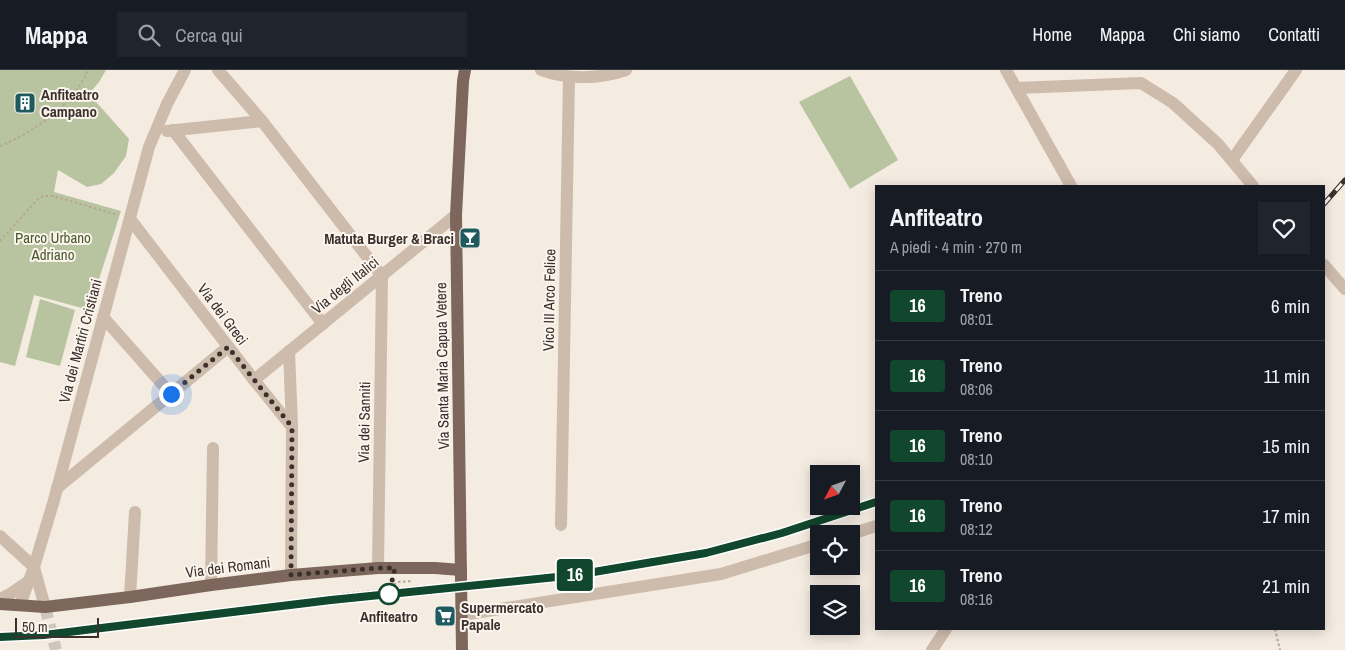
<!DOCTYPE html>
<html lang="it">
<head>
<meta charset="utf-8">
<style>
	:root { --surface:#171b24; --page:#20242c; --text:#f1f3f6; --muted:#9ea1a6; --line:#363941 }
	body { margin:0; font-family:"Archivo Narrow",sans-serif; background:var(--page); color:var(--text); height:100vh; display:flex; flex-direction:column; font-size:19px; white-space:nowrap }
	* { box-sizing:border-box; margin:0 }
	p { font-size:16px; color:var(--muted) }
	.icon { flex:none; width:28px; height:28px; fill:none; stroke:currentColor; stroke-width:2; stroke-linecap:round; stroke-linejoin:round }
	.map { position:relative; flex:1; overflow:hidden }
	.details { position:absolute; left:875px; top:115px; width:450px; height:445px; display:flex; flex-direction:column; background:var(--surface); border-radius:0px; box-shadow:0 2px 12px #0003 }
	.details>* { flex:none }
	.badge { padding:0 10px; border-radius:4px; font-size:18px; line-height:32px }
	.needle { width:32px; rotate:229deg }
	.tools { position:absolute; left:810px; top:395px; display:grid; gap:10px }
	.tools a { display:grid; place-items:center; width:50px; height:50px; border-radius:0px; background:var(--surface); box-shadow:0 2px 12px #0003; font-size:25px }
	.scale { position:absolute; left:15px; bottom:12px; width:84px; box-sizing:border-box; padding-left:5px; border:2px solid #3b302b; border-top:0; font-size:14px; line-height:18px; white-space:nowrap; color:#3b302b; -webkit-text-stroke:4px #fbf5ee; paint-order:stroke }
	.you { position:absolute; width:25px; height:25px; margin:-12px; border:4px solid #fff; border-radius:50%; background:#1a73e8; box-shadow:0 0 0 8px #1a73e833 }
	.map>.badge { position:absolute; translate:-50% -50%; box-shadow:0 0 0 2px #fff }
	.round { display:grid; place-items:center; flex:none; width:52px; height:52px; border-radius:0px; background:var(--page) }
	.overview { display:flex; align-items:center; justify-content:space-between; height:85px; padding:0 15px }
	h1 { font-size:24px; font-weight:700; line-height:38px }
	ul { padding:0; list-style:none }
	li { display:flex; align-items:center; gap:15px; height:70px; padding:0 15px; border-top:1px solid var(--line) }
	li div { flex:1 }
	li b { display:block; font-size:19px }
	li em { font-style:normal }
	li .badge { min-width:55px; font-weight:700; text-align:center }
	header { display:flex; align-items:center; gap:30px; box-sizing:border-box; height:70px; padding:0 25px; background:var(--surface); border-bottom:1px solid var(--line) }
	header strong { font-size:24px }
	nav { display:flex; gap:28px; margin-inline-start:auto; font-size:18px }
	.search { width:350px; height:45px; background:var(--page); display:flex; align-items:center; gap:12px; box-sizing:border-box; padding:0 18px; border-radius:0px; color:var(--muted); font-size:19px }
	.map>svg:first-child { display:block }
	.green { fill:#b8c4a0 }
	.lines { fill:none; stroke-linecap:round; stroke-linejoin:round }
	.minor-tunnel { stroke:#cfc6bd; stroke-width:12; stroke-dasharray:12 6; stroke-linecap:butt }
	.path { stroke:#b9a596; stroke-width:2; stroke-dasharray:2.5 2.5; stroke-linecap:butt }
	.minor { stroke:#cdbbac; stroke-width:12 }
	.major { stroke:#7d675c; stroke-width:12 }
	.rail-casing { stroke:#3b302b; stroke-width:5 }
	.rail { stroke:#fbf5ee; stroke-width:3; stroke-dasharray:9; stroke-linecap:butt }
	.line-casing { stroke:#fff; stroke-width:11 }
	.line { stroke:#11472c; stroke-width:8 }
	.walk { stroke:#3b302b; stroke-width:5; stroke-dasharray:0 9 }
	.stop-dot { fill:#fff; stroke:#11472c; stroke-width:2.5 }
	.labels { text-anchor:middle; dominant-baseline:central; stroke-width:4; stroke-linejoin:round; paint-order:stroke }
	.poi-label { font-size:15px; font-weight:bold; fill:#3b302b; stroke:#fbf5ee; text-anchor:start }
	.park-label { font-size:15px; fill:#4a5a2e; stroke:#fbf5ee }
	.street-label { font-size:15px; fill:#3b302b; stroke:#fbf5ee }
	.stop-label { font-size:15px; font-weight:bold; fill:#3b302b; stroke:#fbf5ee }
</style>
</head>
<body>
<header>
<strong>Mappa</strong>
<div class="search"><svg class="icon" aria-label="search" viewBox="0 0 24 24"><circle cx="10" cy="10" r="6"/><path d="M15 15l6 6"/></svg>Cerca qui</div>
<nav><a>Home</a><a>Mappa</a><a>Chi siamo</a><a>Contatti</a></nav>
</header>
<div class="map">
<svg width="1345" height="580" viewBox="0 0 1345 580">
	<rect width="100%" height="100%" fill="#f4ebe1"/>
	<g class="green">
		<polygon points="0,0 106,0 99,12 89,24 129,69 126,86 114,103 101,114 87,117 58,100 54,122 121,141 89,240 34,225 15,296 0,292"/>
		<polygon points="850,6 898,90 850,119 799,32"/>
		<polygon points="40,229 75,240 60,296 26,287"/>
	</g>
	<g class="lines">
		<polyline class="minor-tunnel" points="45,537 56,580"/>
		<g class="path">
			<path d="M0 76C34 62 73 35 88 0"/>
			<polyline points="0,171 37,130 43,126 53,126 118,145"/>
			<polyline points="394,519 393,515 398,512 413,511"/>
			<polyline points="342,524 424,516"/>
			<polyline points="1275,559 1280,580"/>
		</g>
		<g class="minor">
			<path d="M541 0C567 10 600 9 626 0"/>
			<polyline points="1006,0 1071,116"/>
			<polyline points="1017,18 1141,13 1173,33 1218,74 1253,116"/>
			<polyline points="262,51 382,206 378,498"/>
			<polyline points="173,60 323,254"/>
			<polyline points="167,61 262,51 218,0"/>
			<polyline points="1232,90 1296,0"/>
			<polyline points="130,149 254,310 292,357"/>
			<polyline points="1324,195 1345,219"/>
			<polyline points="103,247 171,324"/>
			<polyline points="289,281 292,357 291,505"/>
			<polyline points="254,310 456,145"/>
			<polyline points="57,418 228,277"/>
			<polyline points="561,455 569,7"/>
			<polyline points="851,464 876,456"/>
			<polyline points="0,466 34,497"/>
			<polyline points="34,497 45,537"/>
			<polyline points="211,515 213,378"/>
			<polyline points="130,527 135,442"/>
			<polyline points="0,529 10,524 29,511"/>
			<polyline points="20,535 34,497 54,430 149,77 167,34 185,0"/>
			<polyline points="462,545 721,504 819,474"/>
			<polyline points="932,580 946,559"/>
		</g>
		<g class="major">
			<polyline points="0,534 45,537 130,527 211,515 291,505 378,498 435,498 461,500"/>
			<polyline points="462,580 456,145 463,11 465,0"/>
		</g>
		<g class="rail-casing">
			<g id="rail">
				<polyline points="1324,134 1345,110"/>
				<polyline points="0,567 44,565 331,531 576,505 706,483 782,463 860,438 876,432"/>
			</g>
		</g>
		<use href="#rail" class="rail"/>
	</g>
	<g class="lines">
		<g class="line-casing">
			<polyline id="line" points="0,567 44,565 331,530 576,505 706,483 782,463 876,432"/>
		</g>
		<use href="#line" class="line"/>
		<polyline class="walk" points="171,324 228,277 292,357 291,505 378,498 395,498 389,524"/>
	</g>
	<defs>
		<g id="building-square" transform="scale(1.125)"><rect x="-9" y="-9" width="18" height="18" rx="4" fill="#1f5a5e" stroke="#fbf5ee"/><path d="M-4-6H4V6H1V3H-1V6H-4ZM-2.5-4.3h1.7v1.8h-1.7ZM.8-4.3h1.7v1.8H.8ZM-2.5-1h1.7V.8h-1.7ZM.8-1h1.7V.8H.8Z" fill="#fff"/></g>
		<g id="bar-square" transform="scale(1.125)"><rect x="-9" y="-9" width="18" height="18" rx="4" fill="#1f5a5e" stroke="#fbf5ee"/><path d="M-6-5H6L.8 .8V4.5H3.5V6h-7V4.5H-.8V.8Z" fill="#fff"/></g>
		<g id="supermarket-square" transform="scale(1.125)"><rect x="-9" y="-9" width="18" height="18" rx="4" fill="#1f5a5e" stroke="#fbf5ee"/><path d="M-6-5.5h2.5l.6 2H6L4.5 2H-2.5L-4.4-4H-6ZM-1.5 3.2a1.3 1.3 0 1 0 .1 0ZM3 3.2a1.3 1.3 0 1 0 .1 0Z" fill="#fff"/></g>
	</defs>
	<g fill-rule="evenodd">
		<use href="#building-square" x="25" y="33"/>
		<use href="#bar-square" x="470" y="168"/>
		<use href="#supermarket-square" x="445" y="546"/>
	</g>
	<circle class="stop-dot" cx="389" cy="524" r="10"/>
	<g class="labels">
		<g class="poi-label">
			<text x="41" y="24">Anfiteatro<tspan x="41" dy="17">Campano</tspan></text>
			<text x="454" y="168" text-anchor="end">Matuta Burger &amp; Braci</text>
			<text x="461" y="537">Supermercato<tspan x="461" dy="17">Papale</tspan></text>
		</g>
		<g class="park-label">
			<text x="53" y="167">Parco Urbano<tspan x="53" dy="17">Adriano</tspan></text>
		</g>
		<g class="street-label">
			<text transform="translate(345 215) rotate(-39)">Via degli Italici</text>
			<text transform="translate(549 230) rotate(-89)">Vico III Arco Felice</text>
			<text transform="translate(223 244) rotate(53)">Via dei Greci</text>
			<text transform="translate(80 271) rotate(-75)">Via dei Martiri Cristiani</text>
			<text transform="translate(442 296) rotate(-91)">Via Santa Maria Capua Vetere</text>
			<text transform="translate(364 352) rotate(-89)">Via dei Sanniti</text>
			<text transform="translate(228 497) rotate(-7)">Via dei Romani</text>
		</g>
		<g class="stop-label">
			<text x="389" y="546">Anfiteatro</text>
		</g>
	</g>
</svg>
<div class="tools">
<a><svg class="needle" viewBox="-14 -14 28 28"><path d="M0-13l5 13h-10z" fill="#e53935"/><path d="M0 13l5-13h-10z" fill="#9ea1a6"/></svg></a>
<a><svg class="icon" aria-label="locate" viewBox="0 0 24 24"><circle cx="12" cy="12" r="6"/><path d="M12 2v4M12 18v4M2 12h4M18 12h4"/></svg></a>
<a><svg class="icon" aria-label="layers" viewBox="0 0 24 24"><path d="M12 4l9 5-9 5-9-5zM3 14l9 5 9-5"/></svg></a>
</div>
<div class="scale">50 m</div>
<div class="you" style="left:171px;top:324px"></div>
<b class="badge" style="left:575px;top:505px;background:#11472c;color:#fff">16</b>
<section class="details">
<div class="overview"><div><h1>Anfiteatro</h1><p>A piedi · 4 min · 270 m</p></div><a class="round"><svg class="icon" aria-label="heart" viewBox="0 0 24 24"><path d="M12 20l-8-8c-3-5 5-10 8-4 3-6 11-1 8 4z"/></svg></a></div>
<ul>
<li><span class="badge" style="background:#11472c;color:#fff">16</span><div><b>Treno</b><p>08:01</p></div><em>6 min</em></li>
<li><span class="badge" style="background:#11472c;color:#fff">16</span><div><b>Treno</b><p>08:06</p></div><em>11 min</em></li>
<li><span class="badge" style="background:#11472c;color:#fff">16</span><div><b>Treno</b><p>08:10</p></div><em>15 min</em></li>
<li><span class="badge" style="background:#11472c;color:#fff">16</span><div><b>Treno</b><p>08:12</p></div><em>17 min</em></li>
<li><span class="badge" style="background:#11472c;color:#fff">16</span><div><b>Treno</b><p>08:16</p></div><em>21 min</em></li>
</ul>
</section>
</div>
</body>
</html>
